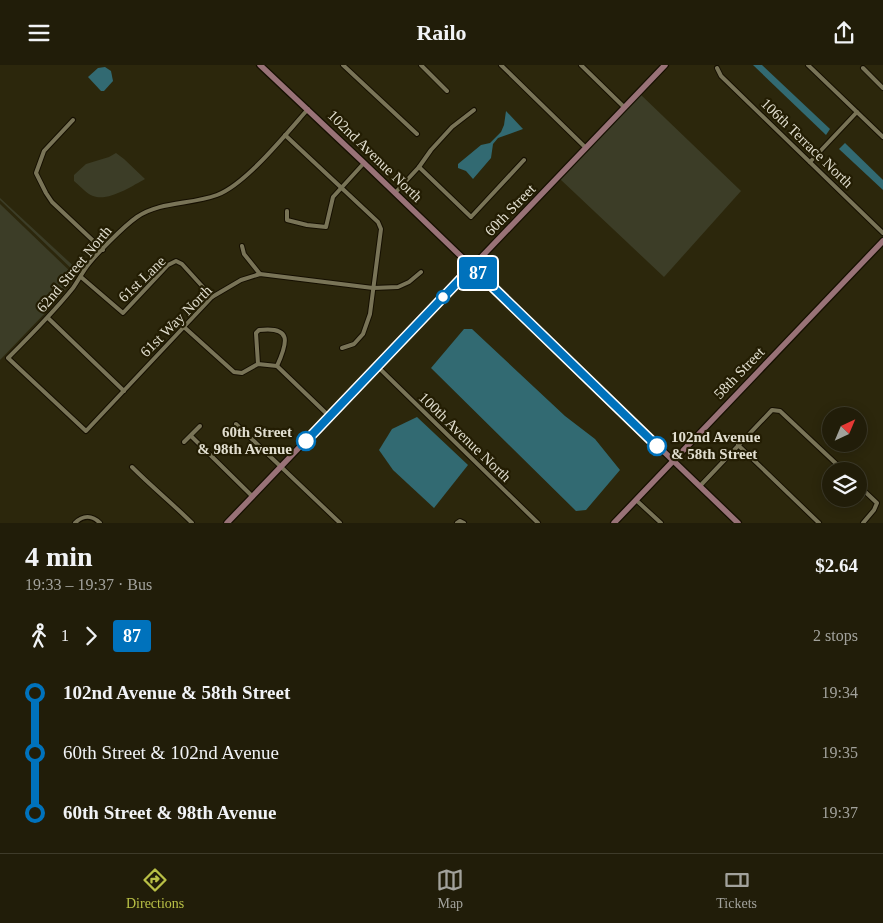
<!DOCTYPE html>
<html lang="en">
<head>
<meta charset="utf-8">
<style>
	:root { --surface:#211d09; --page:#2d2a17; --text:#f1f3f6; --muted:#a2a29c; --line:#3e3b2a; --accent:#b9c046 }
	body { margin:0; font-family:Georgia,serif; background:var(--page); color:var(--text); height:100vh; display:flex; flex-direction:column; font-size:19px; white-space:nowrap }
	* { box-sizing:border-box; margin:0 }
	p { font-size:16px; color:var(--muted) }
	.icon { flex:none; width:28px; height:28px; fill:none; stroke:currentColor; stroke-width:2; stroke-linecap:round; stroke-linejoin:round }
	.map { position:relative; height:458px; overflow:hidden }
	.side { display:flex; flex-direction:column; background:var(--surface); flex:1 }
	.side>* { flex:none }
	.badge { padding:0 10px; border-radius:4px; font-size:18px; line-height:32px }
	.needle { width:32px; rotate:44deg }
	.tools { position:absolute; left:822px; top:342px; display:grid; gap:10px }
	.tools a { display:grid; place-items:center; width:45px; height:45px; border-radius:50%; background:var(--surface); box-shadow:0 2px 12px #0003,0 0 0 1px var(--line); font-size:25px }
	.map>.badge { position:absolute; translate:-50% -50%; box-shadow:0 0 0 2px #fff }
	.legs { display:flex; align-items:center; gap:8px; height:55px; padding:0 25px; font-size:16px }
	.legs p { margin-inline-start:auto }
	.overview { display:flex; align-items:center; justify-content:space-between; height:85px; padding:0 25px }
	h1 { font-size:28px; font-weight:700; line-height:38px }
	ul { padding:0 25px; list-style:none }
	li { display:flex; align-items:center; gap:18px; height:60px; font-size:19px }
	li i { display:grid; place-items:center; width:8px; height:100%; margin:0 6px; background:currentColor }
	li i::after { content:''; width:12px; height:12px; margin:-6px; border:4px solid; border-radius:50%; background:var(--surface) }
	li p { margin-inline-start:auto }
	li:first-child i { background:linear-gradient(#0000 50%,currentColor 0) }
	li:last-child i { background:linear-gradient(currentColor 50%,#0000 0) }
	header { display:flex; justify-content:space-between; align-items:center; height:65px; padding:0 25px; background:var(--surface); font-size:22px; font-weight:700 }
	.tab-bar { display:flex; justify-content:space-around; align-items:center; height:70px; border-top:1px solid var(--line); background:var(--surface); font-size:14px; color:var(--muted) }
	.tab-bar a { display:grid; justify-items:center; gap:2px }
	.tab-bar .current { color:var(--accent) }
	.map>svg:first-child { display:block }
	.green { fill:#3c3d27 }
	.water { fill:#326a72 }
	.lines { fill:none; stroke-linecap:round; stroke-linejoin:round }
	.street-casing { stroke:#150f00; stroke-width:6 }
	.secondary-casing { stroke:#150f00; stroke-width:8 }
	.street { stroke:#797457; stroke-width:4 }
	.secondary { stroke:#997277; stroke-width:5.5 }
	.line-1-casing { stroke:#fff; stroke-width:11 }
	.line-1 { stroke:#0072bc; stroke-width:8 }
	.stop-1-dot { fill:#fff; stroke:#0072bc; stroke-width:2.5 }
	.labels { text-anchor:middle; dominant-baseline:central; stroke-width:4.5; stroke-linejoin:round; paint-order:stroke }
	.street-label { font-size:15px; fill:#e1decf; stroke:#231d03 }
	.stop-label { font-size:15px; font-weight:bold; fill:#e1decf; stroke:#231d03; text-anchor:end }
</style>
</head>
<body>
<header><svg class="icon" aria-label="menu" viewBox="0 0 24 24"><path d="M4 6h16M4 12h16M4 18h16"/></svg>Railo<svg class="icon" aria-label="share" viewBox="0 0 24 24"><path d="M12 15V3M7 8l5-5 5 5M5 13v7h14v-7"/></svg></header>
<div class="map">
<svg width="883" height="458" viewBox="0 0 883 458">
	<rect width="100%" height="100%" fill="#2c270c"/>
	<g class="green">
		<polygon points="640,29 741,126 664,212 560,114"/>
		<path d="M116 88 124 94 145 114C132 121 108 137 93 131 87 129 79 120 74 116V110L86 99 109 92Z"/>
		<polygon points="0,133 81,208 79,211 47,251 15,283 50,246 78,213 78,210 0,135"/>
		<polygon points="0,139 76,212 49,244 0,295"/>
	</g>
	<g class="water">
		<polygon points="753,0 762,0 830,64 826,70"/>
		<polygon points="105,2 111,6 113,16 104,26 101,26 88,12 98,3"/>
		<polygon points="506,46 523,64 498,73 493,79 491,93 473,114 466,106 458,103 458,99 481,80 490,78 501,67 504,60"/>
		<polygon points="845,78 883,115 883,125 839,84"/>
		<polygon points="464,264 472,264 565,351 595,374 620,405 586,445 576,446 431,303"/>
		<polygon points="417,352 468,400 434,443 393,405 379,385 392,364"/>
	</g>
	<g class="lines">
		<g class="street-casing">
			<g id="street">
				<polyline points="343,0 417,69"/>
				<polyline points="421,0 447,26"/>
				<polyline points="501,0 586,83"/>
				<polyline points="581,0 624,42"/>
				<polyline points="808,0 883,72"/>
				<polyline points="717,3 721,11 883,168"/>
				<polyline points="863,3 883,23"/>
				<path d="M308 44C286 69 246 119 217 130 190 140 161 136 137 152 124 161 94 191 85 204 81 210 78 216 73 223 53 248 31 270 8 293L86 366 212 232 241 215 260 209 373 223 398 222 409 217 421 207"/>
				<polyline points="73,55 44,86 36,108 46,128 52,137 103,185"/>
				<polyline points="285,70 378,157 381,164 370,249 363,269 354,279 342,283"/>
				<polyline points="810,97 857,47"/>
				<polyline points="419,102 471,152 524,95"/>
				<polyline points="395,128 419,102 431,85 452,62 474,45"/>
				<polyline points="287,146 287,155 307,160 326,162 333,132 364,98"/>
				<polyline points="242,181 244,189 260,209"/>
				<polyline points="81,212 123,248 168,200 176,196 182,199 212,232"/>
				<polyline points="48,253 124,326"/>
				<polyline points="184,262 234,307 242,308 258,299 277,301 329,351"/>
				<path d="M258 299 256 268 259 265C292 261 288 277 277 301"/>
				<polyline points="377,301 538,458"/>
				<polyline points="236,359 340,458"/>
				<polyline points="191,371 252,431"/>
				<polyline points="184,377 200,361"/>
				<polyline points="738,380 819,458"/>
				<path d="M132 402C152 422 173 439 192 458"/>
				<polyline points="700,421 772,345 780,346 844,406"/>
				<polyline points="859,421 877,438 874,445 863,458"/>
				<polyline points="636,435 661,458"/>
				<path d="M75 458C83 450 92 450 100 458"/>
				<polyline points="457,458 460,456 464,458"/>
			</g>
		</g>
		<g class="secondary-casing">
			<g id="secondary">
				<polyline points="260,0 364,98 738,458"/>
				<polyline points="227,458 665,0"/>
				<polyline points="614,458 883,176"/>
			</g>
		</g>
		<use href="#street" class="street"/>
		<use href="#secondary" class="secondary"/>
	</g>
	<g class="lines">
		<g class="line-1-casing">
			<polyline id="line-1" points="306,376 472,202 657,381"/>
		</g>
		<use href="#line-1" class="line-1"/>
	</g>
	<g class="stop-1-dot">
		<circle cx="443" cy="232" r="6"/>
		<circle cx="306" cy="376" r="9"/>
		<circle cx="657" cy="381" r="9"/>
	</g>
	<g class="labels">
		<g class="street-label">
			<text transform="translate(807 78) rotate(44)">106th Terrace North</text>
			<text transform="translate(375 91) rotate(44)">102nd Avenue North</text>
			<text transform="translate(510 145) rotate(-46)">60th Street</text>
			<text transform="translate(74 204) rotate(-50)">62nd Street North</text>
			<text transform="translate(142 214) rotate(-44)">61st Lane</text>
			<text transform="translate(176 256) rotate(-45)">61st Way North</text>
			<text transform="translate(739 308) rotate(-46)">58th Street</text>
			<text transform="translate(465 372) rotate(44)">100th Avenue North</text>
		</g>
		<g class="stop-label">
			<text x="292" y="367">60th Street<tspan x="292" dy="17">&amp; 98th Avenue</tspan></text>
			<text x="671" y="372" text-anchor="start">102nd Avenue<tspan x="671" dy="17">&amp; 58th Street</tspan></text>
		</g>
	</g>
</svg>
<div class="tools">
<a><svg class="needle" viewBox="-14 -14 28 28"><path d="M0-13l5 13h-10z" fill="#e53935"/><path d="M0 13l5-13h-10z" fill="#a2a29c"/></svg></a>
<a><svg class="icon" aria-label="layers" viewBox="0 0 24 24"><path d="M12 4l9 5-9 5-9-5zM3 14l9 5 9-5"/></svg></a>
</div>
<b class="badge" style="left:478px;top:208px;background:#0072bc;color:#fff">87</b>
</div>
<section class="side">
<div class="overview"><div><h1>4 min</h1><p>19:33 – 19:37 · Bus</p></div><b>$2.64</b></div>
<div class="legs"><svg class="icon" aria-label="walk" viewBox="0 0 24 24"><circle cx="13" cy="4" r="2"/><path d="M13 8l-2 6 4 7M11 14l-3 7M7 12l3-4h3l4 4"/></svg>1<svg class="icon" aria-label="forward" viewBox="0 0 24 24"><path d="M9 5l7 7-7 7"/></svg><b class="badge" style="background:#0072bc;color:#fff">87</b><p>2 stops</p></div>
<ul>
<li><i style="color:#0072bc"></i><b>102nd Avenue &amp; 58th Street</b><p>19:34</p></li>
<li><i style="color:#0072bc"></i><span>60th Street &amp; 102nd Avenue</span><p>19:35</p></li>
<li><i style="color:#0072bc"></i><b>60th Street &amp; 98th Avenue</b><p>19:37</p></li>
</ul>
</section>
<nav class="tab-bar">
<a class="current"><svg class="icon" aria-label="directions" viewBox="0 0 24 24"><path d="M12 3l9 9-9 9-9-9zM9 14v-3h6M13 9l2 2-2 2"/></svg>Directions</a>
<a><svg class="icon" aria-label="map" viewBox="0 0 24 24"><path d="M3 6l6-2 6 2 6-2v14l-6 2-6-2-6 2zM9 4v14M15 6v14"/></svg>Map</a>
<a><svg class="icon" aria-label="tickets" viewBox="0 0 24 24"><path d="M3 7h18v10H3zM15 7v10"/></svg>Tickets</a>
</nav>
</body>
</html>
